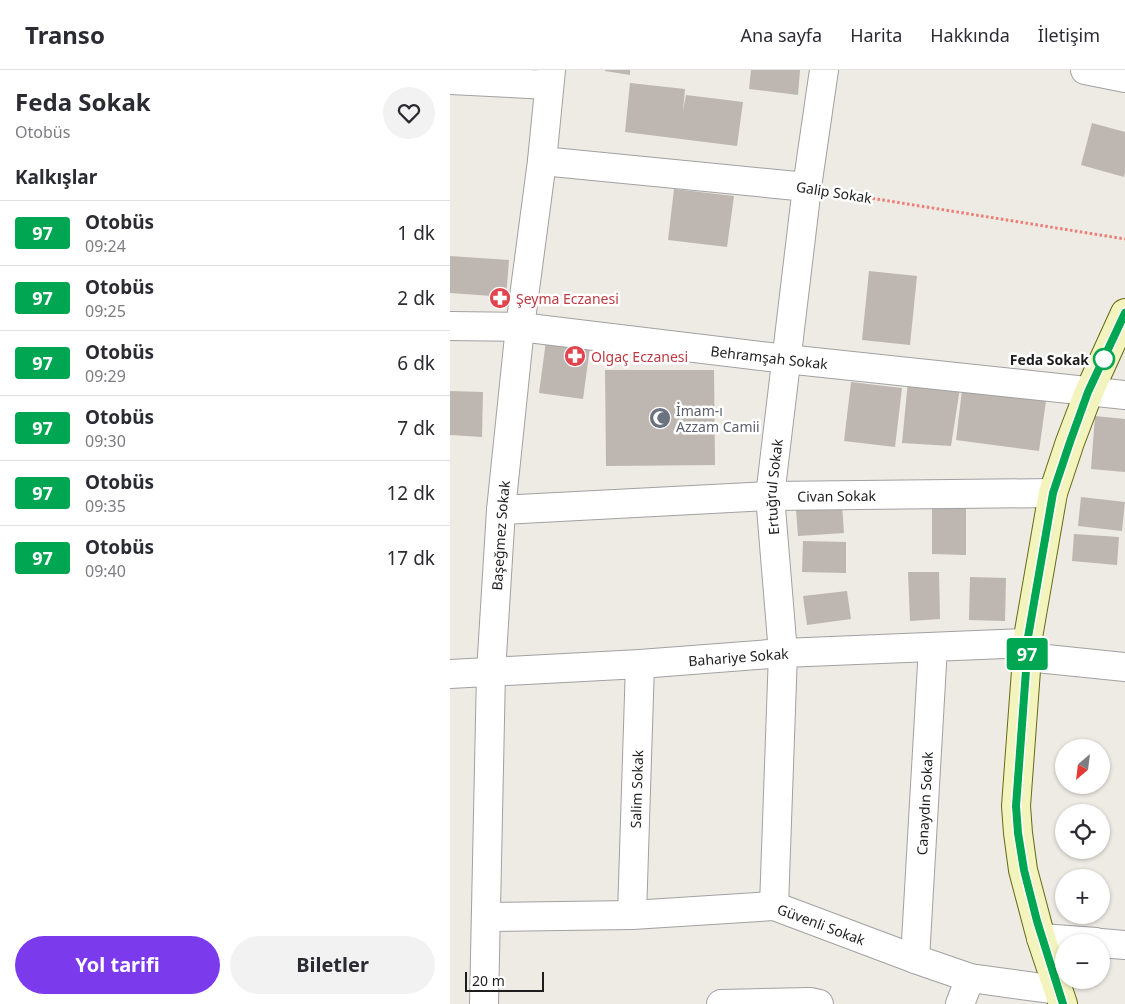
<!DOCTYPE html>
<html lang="tr">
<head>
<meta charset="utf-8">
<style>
	:root { --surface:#fff; --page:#f2f2f3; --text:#2b2b33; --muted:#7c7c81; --line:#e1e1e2; --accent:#7c3aed }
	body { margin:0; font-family:"Noto Sans",sans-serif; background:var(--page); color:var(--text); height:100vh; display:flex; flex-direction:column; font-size:19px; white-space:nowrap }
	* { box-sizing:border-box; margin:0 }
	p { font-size:16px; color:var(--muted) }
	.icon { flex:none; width:28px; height:28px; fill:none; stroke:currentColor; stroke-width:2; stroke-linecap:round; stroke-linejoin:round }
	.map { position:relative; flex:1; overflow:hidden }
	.side { display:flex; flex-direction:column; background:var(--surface); width:450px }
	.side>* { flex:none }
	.badge { padding:0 10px; border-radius:4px; font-size:18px; line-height:32px }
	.needle { width:32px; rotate:208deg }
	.fabs { position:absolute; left:605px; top:669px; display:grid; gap:10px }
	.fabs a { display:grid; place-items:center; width:55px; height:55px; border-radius:50%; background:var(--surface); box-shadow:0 1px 4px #0004; font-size:25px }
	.scale { position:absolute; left:15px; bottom:12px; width:79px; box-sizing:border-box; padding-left:5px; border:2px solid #1d1d1d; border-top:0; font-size:14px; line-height:18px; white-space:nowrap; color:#1d1d1d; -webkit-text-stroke:4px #fff; paint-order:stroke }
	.map>.badge { position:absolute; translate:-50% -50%; box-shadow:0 0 0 2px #fff }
	h2 { padding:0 15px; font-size:19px; line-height:45px }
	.round { display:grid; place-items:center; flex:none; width:52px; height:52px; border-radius:26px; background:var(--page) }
	.overview { display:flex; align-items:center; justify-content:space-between; height:85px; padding:0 15px }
	h1 { font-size:24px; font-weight:700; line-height:38px }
	.cta { display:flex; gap:10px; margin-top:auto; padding:10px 15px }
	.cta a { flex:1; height:58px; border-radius:30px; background:var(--accent); color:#fff; font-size:20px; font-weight:700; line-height:58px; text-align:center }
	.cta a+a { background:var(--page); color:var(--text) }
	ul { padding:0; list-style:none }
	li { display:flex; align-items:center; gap:15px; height:65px; padding:0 15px; border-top:1px solid var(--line) }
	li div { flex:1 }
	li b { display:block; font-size:19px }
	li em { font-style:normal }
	li .badge { min-width:55px; font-weight:700; text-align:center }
	header { display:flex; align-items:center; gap:30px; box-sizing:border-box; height:70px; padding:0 25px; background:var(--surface); border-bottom:1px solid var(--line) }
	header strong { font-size:24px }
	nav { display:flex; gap:28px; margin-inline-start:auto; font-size:18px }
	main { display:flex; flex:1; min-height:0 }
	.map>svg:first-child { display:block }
	.building { fill:#beb6b1 }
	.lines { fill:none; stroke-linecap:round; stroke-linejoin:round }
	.street-casing { stroke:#a1a1a1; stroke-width:30 }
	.secondary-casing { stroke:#646a0f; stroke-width:30 }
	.path { stroke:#ec7e76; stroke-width:3; stroke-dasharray:2.5 2.5; stroke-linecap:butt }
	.street { stroke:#fff; stroke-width:28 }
	.secondary { stroke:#f3f3bd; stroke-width:28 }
	.line-casing { stroke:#fff; stroke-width:11 }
	.line { stroke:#00a651; stroke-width:8 }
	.stop-dot { fill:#fff; stroke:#00a651; stroke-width:2.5 }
	.labels { text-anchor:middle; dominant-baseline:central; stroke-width:5; stroke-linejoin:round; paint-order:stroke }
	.street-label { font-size:14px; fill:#1d1d1d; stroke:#fff }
	.health-label { font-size:14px; fill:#be3a42; stroke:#fff; text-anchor:start }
	.stop-label { font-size:14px; font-weight:bold; fill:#1d1d1d; stroke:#fff; text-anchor:end }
	.worship-label { font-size:14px; fill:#5b616d; stroke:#fff; text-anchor:start }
</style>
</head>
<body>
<header>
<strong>Transo</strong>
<nav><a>Ana sayfa</a><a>Harita</a><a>Hakkında</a><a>İletişim</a></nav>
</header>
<main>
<section class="side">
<div class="overview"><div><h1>Feda Sokak</h1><p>Otobüs</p></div><a class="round"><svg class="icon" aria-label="heart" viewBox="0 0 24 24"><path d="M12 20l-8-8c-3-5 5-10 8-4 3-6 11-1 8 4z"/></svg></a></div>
<h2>Kalkışlar</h2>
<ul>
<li><span class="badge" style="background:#00a651;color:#fff">97</span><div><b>Otobüs</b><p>09:24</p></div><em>1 dk</em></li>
<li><span class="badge" style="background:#00a651;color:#fff">97</span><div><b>Otobüs</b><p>09:25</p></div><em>2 dk</em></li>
<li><span class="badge" style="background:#00a651;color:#fff">97</span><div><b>Otobüs</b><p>09:29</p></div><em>6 dk</em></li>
<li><span class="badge" style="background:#00a651;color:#fff">97</span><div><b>Otobüs</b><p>09:30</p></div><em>7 dk</em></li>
<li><span class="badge" style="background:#00a651;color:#fff">97</span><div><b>Otobüs</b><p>09:35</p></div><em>12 dk</em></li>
<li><span class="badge" style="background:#00a651;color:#fff">97</span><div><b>Otobüs</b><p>09:40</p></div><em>17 dk</em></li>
</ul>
<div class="cta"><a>Yol tarifi</a><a>Biletler</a></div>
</section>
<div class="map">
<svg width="675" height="934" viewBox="0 0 675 934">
	<rect width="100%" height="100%" fill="#eeeae4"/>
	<g class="building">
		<polygon points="155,0 180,0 180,5 155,1"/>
		<polygon points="301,0 350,0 348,25 299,19"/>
		<polygon points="180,13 235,19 233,41 236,25 293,32 287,76 175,62"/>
		<polygon points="642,53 675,62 675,102 674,107 631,95"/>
		<polygon points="224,119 284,126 277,177 218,170"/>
		<polygon points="0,186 59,190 56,227 0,223"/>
		<polygon points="419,201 467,206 460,275 412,270"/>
		<polygon points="96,271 140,277 133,329 89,323"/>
		<polygon points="155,300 264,300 265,395 156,396"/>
		<polygon points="458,311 510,318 501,376 452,373"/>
		<polygon points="401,312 452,318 445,377 394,371"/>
		<polygon points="512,320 596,331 589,381 506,370"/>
		<polygon points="0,321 33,322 32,367 0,365"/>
		<polygon points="645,346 675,349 675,402 641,399"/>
		<polygon points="631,427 675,432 672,461 628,456"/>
		<polygon points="482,431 516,431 516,485 482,484"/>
		<polygon points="392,435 394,463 348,466 346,439"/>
		<polygon points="624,464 669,467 667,495 622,491"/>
		<polygon points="353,471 396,472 396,503 352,502"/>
		<polygon points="458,502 489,502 490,549 460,551"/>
		<polygon points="520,507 556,508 555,551 519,550"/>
		<polygon points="397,521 401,549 357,555 353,526"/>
	</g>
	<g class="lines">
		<g class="street-casing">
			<g id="street">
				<polyline points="635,0 675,8"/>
				<polyline points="0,10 99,15"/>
				<polyline points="92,91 357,117"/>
				<path id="s1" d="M0 256 70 257 336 289 675 325"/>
				<path id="s2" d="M51 440 320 426 603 423"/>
				<polyline points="577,587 675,597"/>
				<path id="s3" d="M0 604 190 594 333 583 577 573"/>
				<path id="s4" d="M324 836 333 583 320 426 357 117 374 0"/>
				<path id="s5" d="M182 845 190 594"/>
				<path id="s6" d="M36 847 182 845 324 836 465 889 520 908 608 920"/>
				<polyline points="591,868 646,872"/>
				<polyline points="651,873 675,875"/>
				<path id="s7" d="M465 889 483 577"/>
				<path id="s8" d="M34 934 41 602 51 440 70 257 92 91 101 0"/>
				<polyline points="271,934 360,932 369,934"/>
				<polyline points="510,934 520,908"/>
			</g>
		</g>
		<g class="secondary-casing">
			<polyline id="secondary" points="613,934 591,868 573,800 568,763 566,736 577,587 577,573 603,423 620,372 639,322 675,243"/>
		</g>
		<polyline class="path" points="383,122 675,169"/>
		<use href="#street" class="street"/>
		<use href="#secondary" class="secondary"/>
	</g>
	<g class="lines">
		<g class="line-casing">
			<polyline id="line" points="613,934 587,851 574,800 568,763 566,736 577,587 577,573 603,423 620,372 638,322 675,243"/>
		</g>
		<use href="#line" class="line"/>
	</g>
	<defs>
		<g id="pharmacy-disc" transform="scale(1.125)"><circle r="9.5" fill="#e0444e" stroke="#fff"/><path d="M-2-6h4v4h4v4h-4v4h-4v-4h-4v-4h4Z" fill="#fff"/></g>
		<g id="mosque-disc" transform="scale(1.125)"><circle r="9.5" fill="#6b7280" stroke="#fff"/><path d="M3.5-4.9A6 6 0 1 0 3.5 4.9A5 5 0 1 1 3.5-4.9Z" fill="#fff"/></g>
	</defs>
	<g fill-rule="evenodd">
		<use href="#pharmacy-disc" x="50" y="228"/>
		<use href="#pharmacy-disc" x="125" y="286"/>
		<use href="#mosque-disc" x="210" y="348"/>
	</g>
	<circle class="stop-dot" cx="654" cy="289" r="10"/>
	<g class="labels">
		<g class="street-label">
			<text transform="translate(384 122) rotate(9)">Galip Sokak</text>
			<text stroke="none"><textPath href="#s1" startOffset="321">Behramşah Sokak</textPath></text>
			<text stroke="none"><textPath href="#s4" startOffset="420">Ertuğrul Sokak</textPath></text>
			<text stroke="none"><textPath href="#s2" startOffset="336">Civan Sokak</textPath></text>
			<text stroke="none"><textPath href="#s8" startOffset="469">Başeğmez Sokak</textPath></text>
			<text stroke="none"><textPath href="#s3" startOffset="289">Bahariye Sokak</textPath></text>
			<text stroke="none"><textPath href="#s5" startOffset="126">Salim Sokak</textPath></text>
			<text stroke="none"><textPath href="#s7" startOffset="156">Canaydın Sokak</textPath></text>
			<text stroke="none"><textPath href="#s6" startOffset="339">Güvenli Sokak</textPath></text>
		</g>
		<g class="health-label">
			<text x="66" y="228">Şeyma Eczanesi</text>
			<text x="141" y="286">Olgaç Eczanesi</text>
		</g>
		<g class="stop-label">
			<text x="639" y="289">Feda Sokak</text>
		</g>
		<g class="worship-label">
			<text x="226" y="340">İmam-ı<tspan x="226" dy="16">Azzam Camii</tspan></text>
		</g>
	</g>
</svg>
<div class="fabs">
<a><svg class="needle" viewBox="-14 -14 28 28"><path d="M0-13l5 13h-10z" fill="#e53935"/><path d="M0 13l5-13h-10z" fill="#7c7c81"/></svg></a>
<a><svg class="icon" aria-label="locate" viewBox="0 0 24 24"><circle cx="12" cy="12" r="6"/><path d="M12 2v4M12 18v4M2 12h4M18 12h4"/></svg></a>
<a>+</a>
<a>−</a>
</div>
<div class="scale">20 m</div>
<b class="badge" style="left:577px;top:584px;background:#00a651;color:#fff">97</b>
</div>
</main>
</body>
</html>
